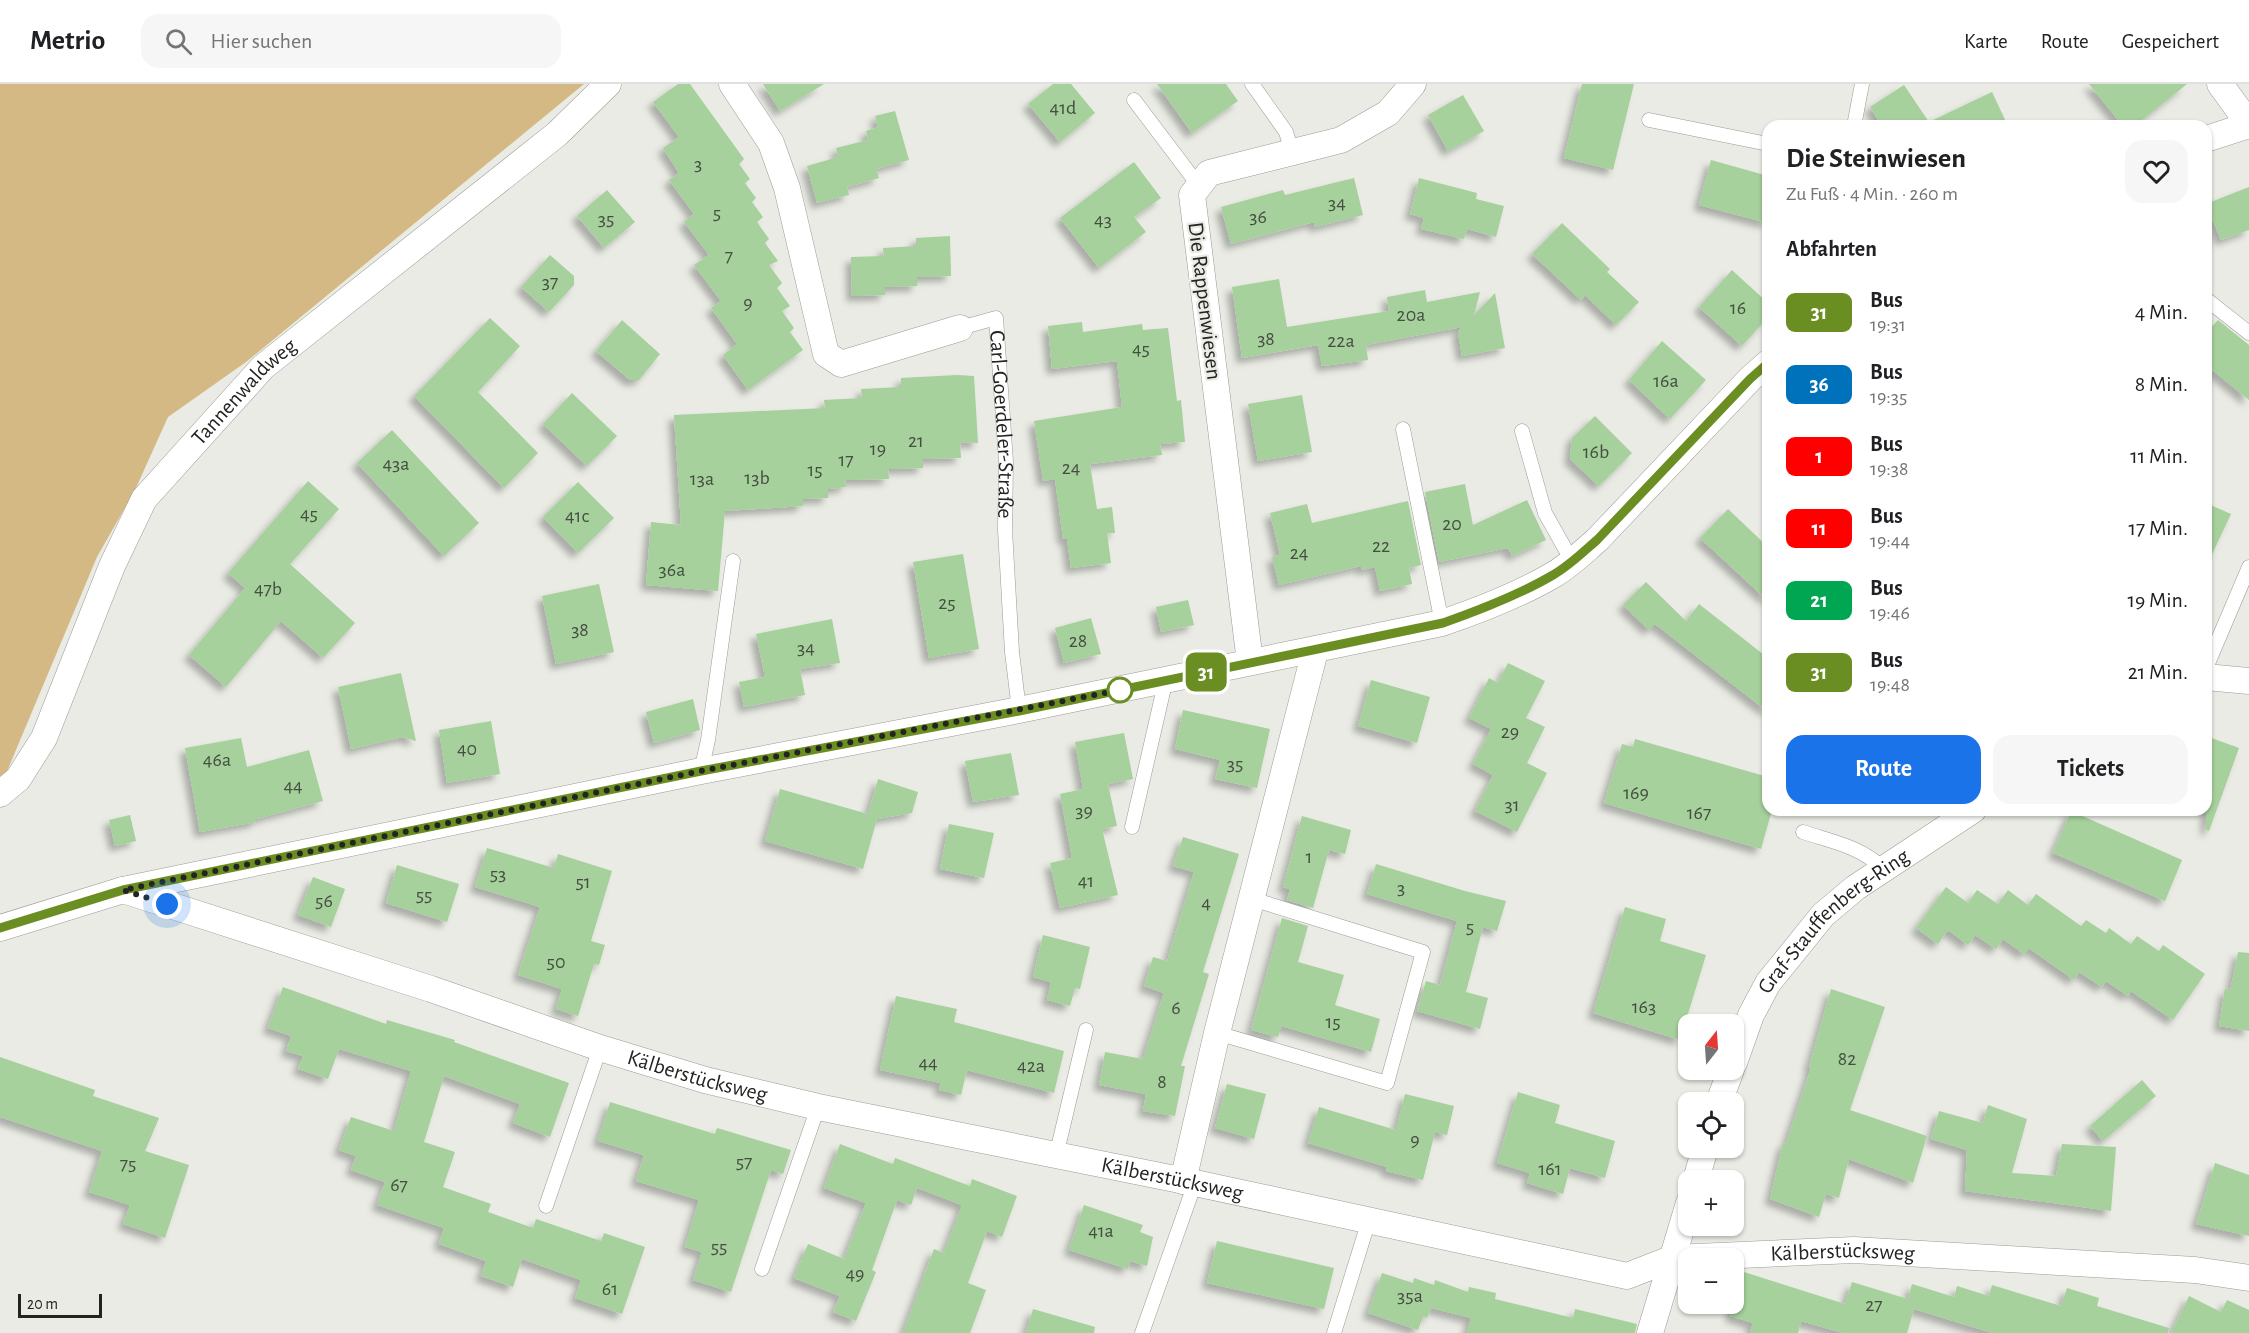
<!DOCTYPE html>
<html lang="de">
<head>
<meta charset="utf-8">
<style>
	:root { --surface:#fff; --page:#f6f6f6; --text:#202124; --muted:#757577; --line:#e0e0e0; --accent:#1a73e8 }
	body { margin:0; font-family:"Alegreya Sans",sans-serif; background:var(--page); color:var(--text); height:100vh; display:flex; flex-direction:column; font-size:22px; white-space:nowrap }
	* { box-sizing:border-box; margin:0 }
	p { font-size:20px; color:var(--muted) }
	.icon { flex:none; width:33px; height:33px; fill:none; stroke:currentColor; stroke-width:2; stroke-linecap:round; stroke-linejoin:round }
	.map { position:relative; flex:1; overflow:hidden }
	.drawer { position:absolute; left:1762px; top:36px; width:450px; height:696px; display:flex; flex-direction:column; background:var(--surface); border-radius:18px; box-shadow:0 2px 4px #0004 }
	.drawer>* { flex:none }
	.badge { padding:0 12px; border-radius:9px; font-size:21px; line-height:39px }
	.needle { width:39px; rotate:17deg }
	.tools { position:absolute; left:1678px; top:930px; display:grid; gap:12px }
	.tools a { display:grid; place-items:center; width:66px; height:66px; border-radius:12px; background:var(--surface); box-shadow:0 2px 4px #0004; font-size:30px }
	.scale { position:absolute; left:18px; bottom:15px; width:84px; box-sizing:border-box; padding-left:6px; border:3px solid #232421; border-top:0; font-size:16px; line-height:21px; white-space:nowrap; color:#232421; -webkit-text-stroke:4px #e9ebe4; paint-order:stroke }
	.you { position:absolute; width:30px; height:30px; margin:-15px; border:4px solid #fff; border-radius:50%; background:#1a73e8; box-shadow:0 0 0 9px #1a73e833 }
	.map>.badge { position:absolute; translate:-50% -50%; box-shadow:0 0 0 3px #fff }
	h2 { padding:0 24px; font-size:22px; line-height:54px }
	.round { display:grid; place-items:center; flex:none; width:63px; height:63px; border-radius:18px; background:var(--page) }
	.headline { display:flex; align-items:center; justify-content:space-between; height:102px; padding:0 24px }
	h1 { font-size:28px; font-weight:700; line-height:45px }
	.action { display:flex; gap:12px; margin-top:auto; padding:12px 24px }
	.action a { flex:1; height:69px; border-radius:18px; background:var(--accent); color:#fff; font-size:24px; font-weight:700; line-height:69px; text-align:center }
	.action a+a { background:var(--page); color:var(--text) }
	ul { padding:0; list-style:none }
	li { display:flex; align-items:center; gap:18px; height:72px; padding:0 24px }
	li div { flex:1 }
	li b { display:block; font-size:22px }
	li em { font-style:normal }
	li .badge { min-width:66px; font-weight:700; text-align:center }
	header { display:flex; align-items:center; gap:36px; box-sizing:border-box; height:84px; padding:0 30px; background:var(--surface); border-bottom:2px solid var(--line) }
	header strong { font-size:28px }
	nav { display:flex; gap:33px; margin-inline-start:auto; font-size:21px }
	.search { width:420px; height:54px; background:var(--page); display:flex; align-items:center; gap:15px; box-sizing:border-box; padding:0 21px; border-radius:18px; color:var(--muted); font-size:22px }
	.map>svg:first-child { display:block }
	.green { fill:#d4b984 }
	.building { fill:#a6d09c; filter:url(#shadow) }
	.lines { fill:none; stroke-linecap:round; stroke-linejoin:round }
	.service-casing { stroke:#9a9c96; stroke-width:15 }
	.minor-casing { stroke:#9a9c96; stroke-width:27 }
	.service { stroke:#fff; stroke-width:14 }
	.minor { stroke:#fff; stroke-width:26 }
	.line-casing { stroke:#fff; stroke-width:14 }
	.line { stroke:#6b8e23; stroke-width:9 }
	.walk { stroke:#232421; stroke-width:6; stroke-dasharray:0 10.8 }
	.stop-dot { fill:#fff; stroke:#6b8e23; stroke-width:3 }
	.labels { text-anchor:middle; dominant-baseline:central; stroke-width:4.5; stroke-linejoin:round; paint-order:stroke }
	.number-label { font-size:20px; fill:#444f40 }
	.street-label { font-size:22px; fill:#232421; stroke:#e9ebe4 }
</style>
</head>
<body>
<header>
<strong>Metrio</strong>
<div class="search"><svg class="icon" aria-label="search" viewBox="0 0 24 24"><circle cx="10" cy="10" r="6"/><path d="M15 15l6 6"/></svg>Hier suchen</div>
<nav><a>Karte</a><a>Route</a><a>Gespeichert</a></nav>
</header>
<div class="map">
<svg width="2249" height="1249" viewBox="0 0 2249 1249">
	<defs>
		<filter id="shadow"><feDropShadow dx="-5.5" dy="5.5" stdDeviation="3" flood-color="#0004"/></filter>
	</defs>
	<rect width="100%" height="100%" fill="#e9ebe4"/>
	<polygon class="green" points="0,0 584,0 246,278 168,333 135,406 97,473 0,704"/>
	<g class="building">
		<polygon points="678,0 690,0 744,75 739,80 750,95 745,99 756,114 752,118 763,133 757,138 769,155 765,159 778,177 769,181 782,199 777,204 790,222 782,227 794,244 790,248 803,266 748,306 723,271 737,260 711,224 721,217 694,181 709,171 684,138 694,130 669,96 679,89 663,64 679,53 653,18"/>
		<polygon points="763,0 824,0 780,27"/>
		<polygon points="1053,0 1071,0 1095,29 1060,58 1028,20"/>
		<polygon points="1157,0 1226,0 1238,17 1192,49"/>
		<polygon points="1582,0 1634,0 1613,86 1564,74"/>
		<polygon points="2089,0 2187,0 2135,42 2123,42"/>
		<polygon points="1904,1 1929,38 1992,8 2008,42 1882,42 1870,23"/>
		<polygon points="1463,11 1484,47 1448,67 1428,31"/>
		<polygon points="895,27 909,76 876,85 879,94 847,103 849,111 817,119 807,82 838,73 836,64 868,56 866,47 878,43 875,32"/>
		<polygon points="1711,76 1768,92 1768,139 1699,121"/>
		<polygon points="1134,78 1161,114 1134,133 1146,148 1099,184 1060,134"/>
		<polygon points="1354,94 1363,131 1315,143 1314,138 1231,160 1221,123 1283,106 1285,111"/>
		<polygon points="1419,94 1477,109 1476,115 1504,122 1496,153 1467,145 1464,155 1421,145 1424,134 1410,130"/>
		<polygon points="2249,103 2249,146 2221,156 2206,120"/>
		<polygon points="607,106 635,138 604,164 577,132"/>
		<polygon points="1562,139 1610,185 1607,188 1639,218 1616,241 1585,211 1581,216 1532,170"/>
		<polygon points="950,152 951,192 917,193 917,202 885,203 885,211 852,212 851,173 884,172 883,164 916,162 916,154"/>
		<polygon points="550,171 574,192 574,201 549,228 521,203"/>
		<polygon points="1732,186 1768,219 1768,233 1742,262 1699,223"/>
		<polygon points="1279,195 1287,243 1389,227 1387,213 1425,206 1427,218 1480,208 1474,231 1495,209 1505,264 1462,272 1458,248 1462,243 1366,261 1368,276 1322,282 1318,261 1242,274 1232,203"/>
		<polygon points="490,234 520,262 478,308 538,369 504,404 414,312"/>
		<polygon points="622,236 660,270 639,296 630,296 596,267"/>
		<polygon points="2218,236 2249,261 2249,316 2206,281 2206,249"/>
		<polygon points="1082,238 1083,248 1142,240 1143,246 1168,244 1177,317 1181,316 1185,358 1160,360 1162,371 1090,380 1097,425 1112,423 1115,449 1107,449 1111,479 1071,484 1067,455 1063,455 1055,395 1043,397 1034,337 1122,323 1117,277 1052,285 1048,242"/>
		<polygon points="1662,257 1706,296 1670,335 1629,296"/>
		<polygon points="957,291 974,292 978,359 960,358 961,374 923,375 923,384 888,385 889,395 845,396 846,403 828,405 828,414 803,415 803,422 725,427 718,507 646,501 651,438 681,441 674,331 825,324 824,316 862,314 861,305 901,303 901,294"/>
		<polygon points="572,309 617,352 587,382 543,340"/>
		<polygon points="1302,311 1312,368 1258,377 1248,320"/>
		<polygon points="1595,332 1632,369 1599,402 1570,375 1572,354"/>
		<polygon points="392,346 479,439 444,472 357,379"/>
		<polygon points="308,397 339,425 290,480 355,539 323,574 281,537 226,603 189,571 245,504 228,489"/>
		<polygon points="578,398 614,434 578,469 543,433"/>
		<polygon points="1465,400 1473,441 1527,416 1546,456 1512,472 1508,464 1439,478 1425,408"/>
		<polygon points="1408,417 1421,481 1409,484 1412,500 1380,507 1375,483 1362,486 1361,482 1279,501 1272,473 1280,471 1270,429 1307,420 1312,439"/>
		<polygon points="2206,419 2231,430 2206,483"/>
		<polygon points="1728,425 1768,463 1768,517 1700,454"/>
		<polygon points="963,470 979,565 929,574 913,478"/>
		<polygon points="1646,498 1686,537 1699,520 1768,574 1768,628 1655,540 1649,546 1623,521"/>
		<polygon points="599,500 614,568 556,580 542,512"/>
		<polygon points="1188,516 1194,541 1161,548 1156,523"/>
		<polygon points="1091,534 1101,570 1064,579 1055,544"/>
		<polygon points="832,535 840,579 800,585 805,611 744,623 739,598 765,593 756,550"/>
		<polygon points="1508,579 1545,597 1526,634 1545,643 1527,679 1547,689 1517,748 1475,727 1493,691 1473,680 1491,645 1469,634 1489,594 1498,599"/>
		<polygon points="401,589 416,657 403,653 351,665 338,603"/>
		<polygon points="1371,596 1430,613 1417,659 1358,642"/>
		<polygon points="693,615 700,646 654,659 646,628"/>
		<polygon points="1183,626 1270,645 1257,704 1215,695 1220,676 1175,665"/>
		<polygon points="491,637 500,690 447,699 439,646"/>
		<polygon points="1124,649 1133,695 1108,700 1117,742 1102,745 1118,811 1060,824 1050,779 1072,774 1060,710 1083,705 1075,658"/>
		<polygon points="2206,652 2239,664 2209,747 2206,746"/>
		<polygon points="241,654 247,683 309,666 323,717 256,735 256,738 200,748 185,664"/>
		<polygon points="1635,655 1768,693 1768,726 1772,726 1761,765 1604,719 1622,660 1633,663"/>
		<polygon points="1011,669 1019,711 973,718 965,677"/>
		<polygon points="878,695 918,708 912,729 877,735 863,785 765,757 780,705 868,730"/>
		<polygon points="2071,727 2182,776 2165,817 2053,769"/>
		<polygon points="130,731 136,757 115,762 109,736"/>
		<polygon points="1302,732 1351,746 1345,770 1329,766 1313,824 1287,816 1290,805 1283,803"/>
		<polygon points="949,740 994,749 984,794 940,785"/>
		<polygon points="1183,753 1239,770 1203,888 1209,890 1181,982 1185,982 1175,1032 1143,1027 1146,1010 1099,1001 1105,968 1143,975 1164,909 1144,902 1153,873 1167,877 1194,788 1173,782"/>
		<polygon points="487,764 554,784 558,770 612,787 591,857 605,861 599,881 594,880 578,932 556,925 562,905 518,891 540,823 475,803"/>
		<polygon points="1376,780 1465,807 1506,817 1497,847 1483,843 1466,908 1488,914 1480,945 1417,927 1426,897 1440,901 1457,837 1367,810"/>
		<polygon points="397,781 459,800 447,838 386,819"/>
		<polygon points="313,793 345,805 331,843 298,831"/>
		<polygon points="1946,803 1968,819 1977,806 1998,820 2008,806 2028,821 2036,810 2081,842 2086,836 2106,849 2109,844 2131,860 2137,852 2159,867 2163,861 2205,890 2173,936 2131,907 2128,912 2106,897 2102,903 2079,888 2074,896 2029,864 2024,870 2003,855 1996,865 1975,851 1968,861 1948,846 1938,860 1916,844"/>
		<polygon points="1625,823 1666,835 1660,857 1706,871 1680,956 1593,929"/>
		<polygon points="1282,834 1308,842 1298,878 1344,891 1335,921 1380,935 1371,968 1281,942 1278,953 1251,946"/>
		<polygon points="1043,851 1090,863 1080,905 1075,904 1070,922 1047,916 1051,898 1033,893"/>
		<polygon points="2238,868 2249,869 2249,947 2219,942 2225,904 2230,908"/>
		<polygon points="283,903 386,940 387,936 455,956 454,958 569,999 550,1053 513,1039 520,1020 444,992 424,1058 455,1068 443,1103 491,1120 488,1128 533,1144 536,1135 601,1157 604,1149 645,1163 622,1230 575,1214 581,1196 522,1175 513,1203 481,1192 486,1177 439,1160 444,1144 377,1121 385,1098 351,1086 356,1072 339,1066 351,1033 394,1047 411,987 339,965 328,995 298,985 303,972 286,967 291,952 268,944"/>
		<polygon points="1831,905 1885,923 1850,1026 1927,1052 1913,1099 1849,1075 1839,1114 1826,1110 1819,1133 1770,1115 1783,1059 1786,1060 1811,984 1809,983"/>
		<polygon points="896,912 957,925 954,938 1064,967 1054,1009 967,986 961,1011 939,1006 941,999 880,986"/>
		<polygon points="0,973 95,1006 93,1012 159,1034 145,1067 189,1081 165,1154 123,1140 130,1121 89,1108 102,1067 0,1033"/>
		<polygon points="2142,996 2156,1012 2103,1057 2090,1042"/>
		<polygon points="1227,1000 1266,1010 1254,1055 1215,1044"/>
		<polygon points="1518,1008 1560,1021 1555,1039 1615,1057 1605,1094 1570,1084 1563,1110 1527,1099 1530,1089 1497,1079"/>
		<polygon points="1405,1010 1454,1022 1447,1051 1435,1048 1423,1096 1386,1087 1387,1083 1308,1059 1319,1023 1396,1046"/>
		<polygon points="610,1018 715,1050 717,1044 791,1066 783,1090 771,1086 731,1208 693,1196 702,1168 685,1163 699,1116 636,1097 644,1071 598,1057"/>
		<polygon points="1988,1021 2027,1035 2012,1089 2056,1092 2062,1060 2116,1063 2111,1127 1965,1107 1967,1066 1931,1055 1939,1027 1983,1039"/>
		<polygon points="840,1060 893,1080 895,1074 970,1102 972,1095 1017,1112 1002,1153 987,1147 968,1199 986,1206 970,1249 903,1249 934,1165 944,1169 962,1121 917,1104 911,1121 897,1116 872,1186 876,1188 856,1237 833,1228 840,1212 794,1194 808,1160 844,1175 866,1119 824,1104"/>
		<polygon points="2215,1079 2249,1091 2249,1152 2196,1140"/>
		<polygon points="1084,1121 1143,1141 1140,1148 1153,1153 1147,1182 1130,1177 1128,1185 1069,1166"/>
		<polygon points="1217,1157 1334,1184 1324,1225 1207,1199"/>
		<polygon points="1744,1188 1845,1220 1852,1198 1908,1215 1912,1200 1954,1213 1957,1202 1989,1212 1992,1201 2061,1222 2067,1204 2099,1214 2097,1222 2169,1244 2168,1249 1992,1249 1914,1225 1907,1249 1843,1249 1801,1237 1798,1249 1750,1249 1753,1239 1730,1232"/>
		<polygon points="1382,1189 1413,1199 1414,1194 1434,1201 1435,1196 1468,1208 1469,1203 1496,1209 1495,1215 1573,1234 1575,1225 1637,1240 1635,1249 1467,1249 1471,1234 1431,1224 1427,1234 1423,1232 1418,1246 1368,1229"/>
		<polygon points="2189,1212 2221,1228 2227,1216 2249,1226 2249,1249 2171,1249"/>
		<polygon points="1033,1225 1095,1243 1094,1249 1026,1249"/>
	</g>
	<g class="lines">
		<g class="service-casing">
			<g id="service">
				<polyline points="1252,0 1286,48 1292,68"/>
				<polyline points="1134,16 1199,102"/>
				<polyline points="1649,36 1768,60"/>
				<polyline points="1854,42 1862,0"/>
				<polyline points="2206,215 2249,249"/>
				<path id="s1" d="M960 244 996 234 1006 378 1005 446 1012 568 1019 626"/>
				<polyline points="1403,345 1442,539"/>
				<polyline points="1522,347 1545,429 1572,477"/>
				<polyline points="2206,584 2249,483"/>
				<polyline points="701,687 708,656 733,477"/>
				<polyline points="1132,743 1166,595"/>
				<path d="M1803 748C1833 758 1859 762 1883 784"/>
				<polyline points="1217,949 1387,999 1423,868 1252,815"/>
				<polyline points="1056,1072 1086,946"/>
				<polyline points="546,1122 600,964"/>
				<polyline points="762,1185 818,1023"/>
				<polyline points="1142,1249 1195,1099"/>
				<polyline points="1334,1249 1369,1136"/>
			</g>
		</g>
		<g class="minor-casing">
			<g id="minor">
				<polyline points="732,0 771,59 787,104 826,270 841,280 960,244"/>
				<polyline points="2220,0 2249,40"/>
				<polyline points="2206,55 2249,41"/>
				<polyline points="1250,578 1192,111 1209,89 1341,56 1388,29 1413,0"/>
				<polyline points="2206,593 2249,597"/>
				<path id="s2" d="M0 710 18 695 44 654 112 482 144 415 263 283 557 50 608 0"/>
				<path id="s3" d="M123 806 431 905 600 964 705 996 818 1023 1195 1099 1627 1192 1673 1174 1854 1166 2195 1186 2249 1194"/>
				<path d="M0 844 123 806 701 687 1019 626 1442 539C1480 526 1519 511 1553 491 1569 482 1583 468 1597 456L1750 295 1768 279"/>
				<path id="s4" d="M1734 979 1751 931 1768 899 1823 831 1855 804 1973 726"/>
				<polyline points="1719,1018 1731,986"/>
				<polyline points="1696,1096 1705,1064"/>
				<polyline points="1183,1097 1217,949 1315,567"/>
				<polyline points="1650,1249 1689,1119"/>
			</g>
		</g>
		<use href="#service" class="service"/>
		<use href="#minor" class="minor"/>
	</g>
	<g class="lines">
		<g class="line-casing">
			<path id="line" d="M0 844 123 806 701 687 1019 627 1443 539C1480 526 1519 511 1553 491 1569 482 1583 468 1597 456L1750 295 1768 279"/>
		</g>
		<use href="#line" class="line"/>
		<polyline class="walk" points="167,820 123,806 701,687 1120,606"/>
	</g>
	<circle class="stop-dot" cx="1120" cy="606" r="12"/>
	<g class="labels">
		<g class="number-label">
			<text x="1063" y="24">41d</text>
			<text x="698" y="80">3</text>
			<text x="1337" y="119">34</text>
			<text x="717" y="129">5</text>
			<text x="1258" y="133">36</text>
			<text x="606" y="135">35</text>
			<text x="1103" y="136">43</text>
			<text x="729" y="172">7</text>
			<text x="550" y="198">37</text>
			<text x="748" y="219">9</text>
			<text x="1738" y="224">16</text>
			<text x="1411" y="231">20a</text>
			<text x="1266" y="255">38</text>
			<text x="1341" y="257">22a</text>
			<text x="1141" y="265">45</text>
			<text x="1666" y="297">16a</text>
			<text x="916" y="357">21</text>
			<text x="878" y="365">19</text>
			<text x="1596" y="368">16b</text>
			<text x="846" y="376">17</text>
			<text x="396" y="380">43a</text>
			<text x="1071" y="384">24</text>
			<text x="815" y="386">15</text>
			<text x="757" y="394">13b</text>
			<text x="702" y="395">13a</text>
			<text x="309" y="430">45</text>
			<text x="577" y="432">41c</text>
			<text x="1452" y="440">20</text>
			<text x="1381" y="462">22</text>
			<text x="1299" y="469">24</text>
			<text x="672" y="486">36a</text>
			<text x="268" y="505">47b</text>
			<text x="947" y="519">25</text>
			<text x="580" y="546">38</text>
			<text x="1078" y="557">28</text>
			<text x="806" y="564">34</text>
			<text x="1510" y="648">29</text>
			<text x="467" y="665">40</text>
			<text x="217" y="676">46a</text>
			<text x="1235" y="680">35</text>
			<text x="293" y="702">44</text>
			<text x="1636" y="709">169</text>
			<text x="1512" y="721">31</text>
			<text x="1084" y="727">39</text>
			<text x="1699" y="729">167</text>
			<text x="1309" y="773">1</text>
			<text x="498" y="790">53</text>
			<text x="1086" y="797">41</text>
			<text x="583" y="798">51</text>
			<text x="1401" y="804">3</text>
			<text x="424" y="811">55</text>
			<text x="324" y="817">56</text>
			<text x="1206" y="819">4</text>
			<text x="1470" y="843">5</text>
			<text x="556" y="878">50</text>
			<text x="1644" y="923">163</text>
			<text x="1176" y="924">6</text>
			<text x="1333" y="938">15</text>
			<text x="1847" y="975">82</text>
			<text x="928" y="979">44</text>
			<text x="1031" y="982">42a</text>
			<text x="1162" y="998">8</text>
			<text x="1415" y="1056">9</text>
			<text x="744" y="1078">57</text>
			<text x="128" y="1080">75</text>
			<text x="1550" y="1085">161</text>
			<text x="399" y="1101">67</text>
			<text x="1101" y="1147">41a</text>
			<text x="719" y="1163">55</text>
			<text x="855" y="1190">49</text>
			<text x="610" y="1205">61</text>
			<text x="1410" y="1212">35a</text>
			<text x="1874" y="1221">27</text>
		</g>
		<g class="street-label">
			<text transform="translate(1205 217) rotate(83)">Die Rappenwiesen</text>
			<text stroke="none"><textPath href="#s2" startOffset="478">Tannenwaldweg</textPath></text>
			<text stroke="none"><textPath href="#s1" startOffset="144">Carl-Goerdeler-Straße</textPath></text>
			<text stroke="none"><textPath href="#s4" startOffset="178">Graf-Stauffenberg-Ring</textPath></text>
			<text stroke="none"><textPath href="#s3" startOffset="604">Kälberstücksweg</textPath></text>
			<text stroke="none"><textPath href="#s3" startOffset="1090">Kälberstücksweg</textPath></text>
			<text stroke="none"><textPath href="#s3" startOffset="1774">Kälberstücksweg</textPath></text>
		</g>
	</g>
</svg>
<div class="tools">
<a><svg class="needle" viewBox="-14 -14 28 28"><path d="M0-13l5 13h-10z" fill="#e53935"/><path d="M0 13l5-13h-10z" fill="#757577"/></svg></a>
<a><svg class="icon" aria-label="locate" viewBox="0 0 24 24"><circle cx="12" cy="12" r="6"/><path d="M12 2v4M12 18v4M2 12h4M18 12h4"/></svg></a>
<a>+</a>
<a>−</a>
</div>
<div class="scale">20 m</div>
<div class="you" style="left:167px;top:820px"></div>
<b class="badge" style="left:1206px;top:588px;background:#6b8e23;color:#fff">31</b>
<section class="drawer">
<div class="headline"><div><h1>Die Steinwiesen</h1><p>Zu Fuß · 4 Min. · 260 m</p></div><a class="round"><svg class="icon" aria-label="heart" viewBox="0 0 24 24"><path d="M12 20l-8-8c-3-5 5-10 8-4 3-6 11-1 8 4z"/></svg></a></div>
<h2>Abfahrten</h2>
<ul>
<li><span class="badge" style="background:#6b8e23;color:#fff">31</span><div><b>Bus</b><p>19:31</p></div><em>4 Min.</em></li>
<li><span class="badge" style="background:#0072bc;color:#fff">36</span><div><b>Bus</b><p>19:35</p></div><em>8 Min.</em></li>
<li><span class="badge" style="background:#f00;color:#fff">1</span><div><b>Bus</b><p>19:38</p></div><em>11 Min.</em></li>
<li><span class="badge" style="background:#f00;color:#fff">11</span><div><b>Bus</b><p>19:44</p></div><em>17 Min.</em></li>
<li><span class="badge" style="background:#00a651;color:#fff">21</span><div><b>Bus</b><p>19:46</p></div><em>19 Min.</em></li>
<li><span class="badge" style="background:#6b8e23;color:#fff">31</span><div><b>Bus</b><p>19:48</p></div><em>21 Min.</em></li>
</ul>
<div class="action"><a>Route</a><a>Tickets</a></div>
</section>
</div>
</body>
</html>
